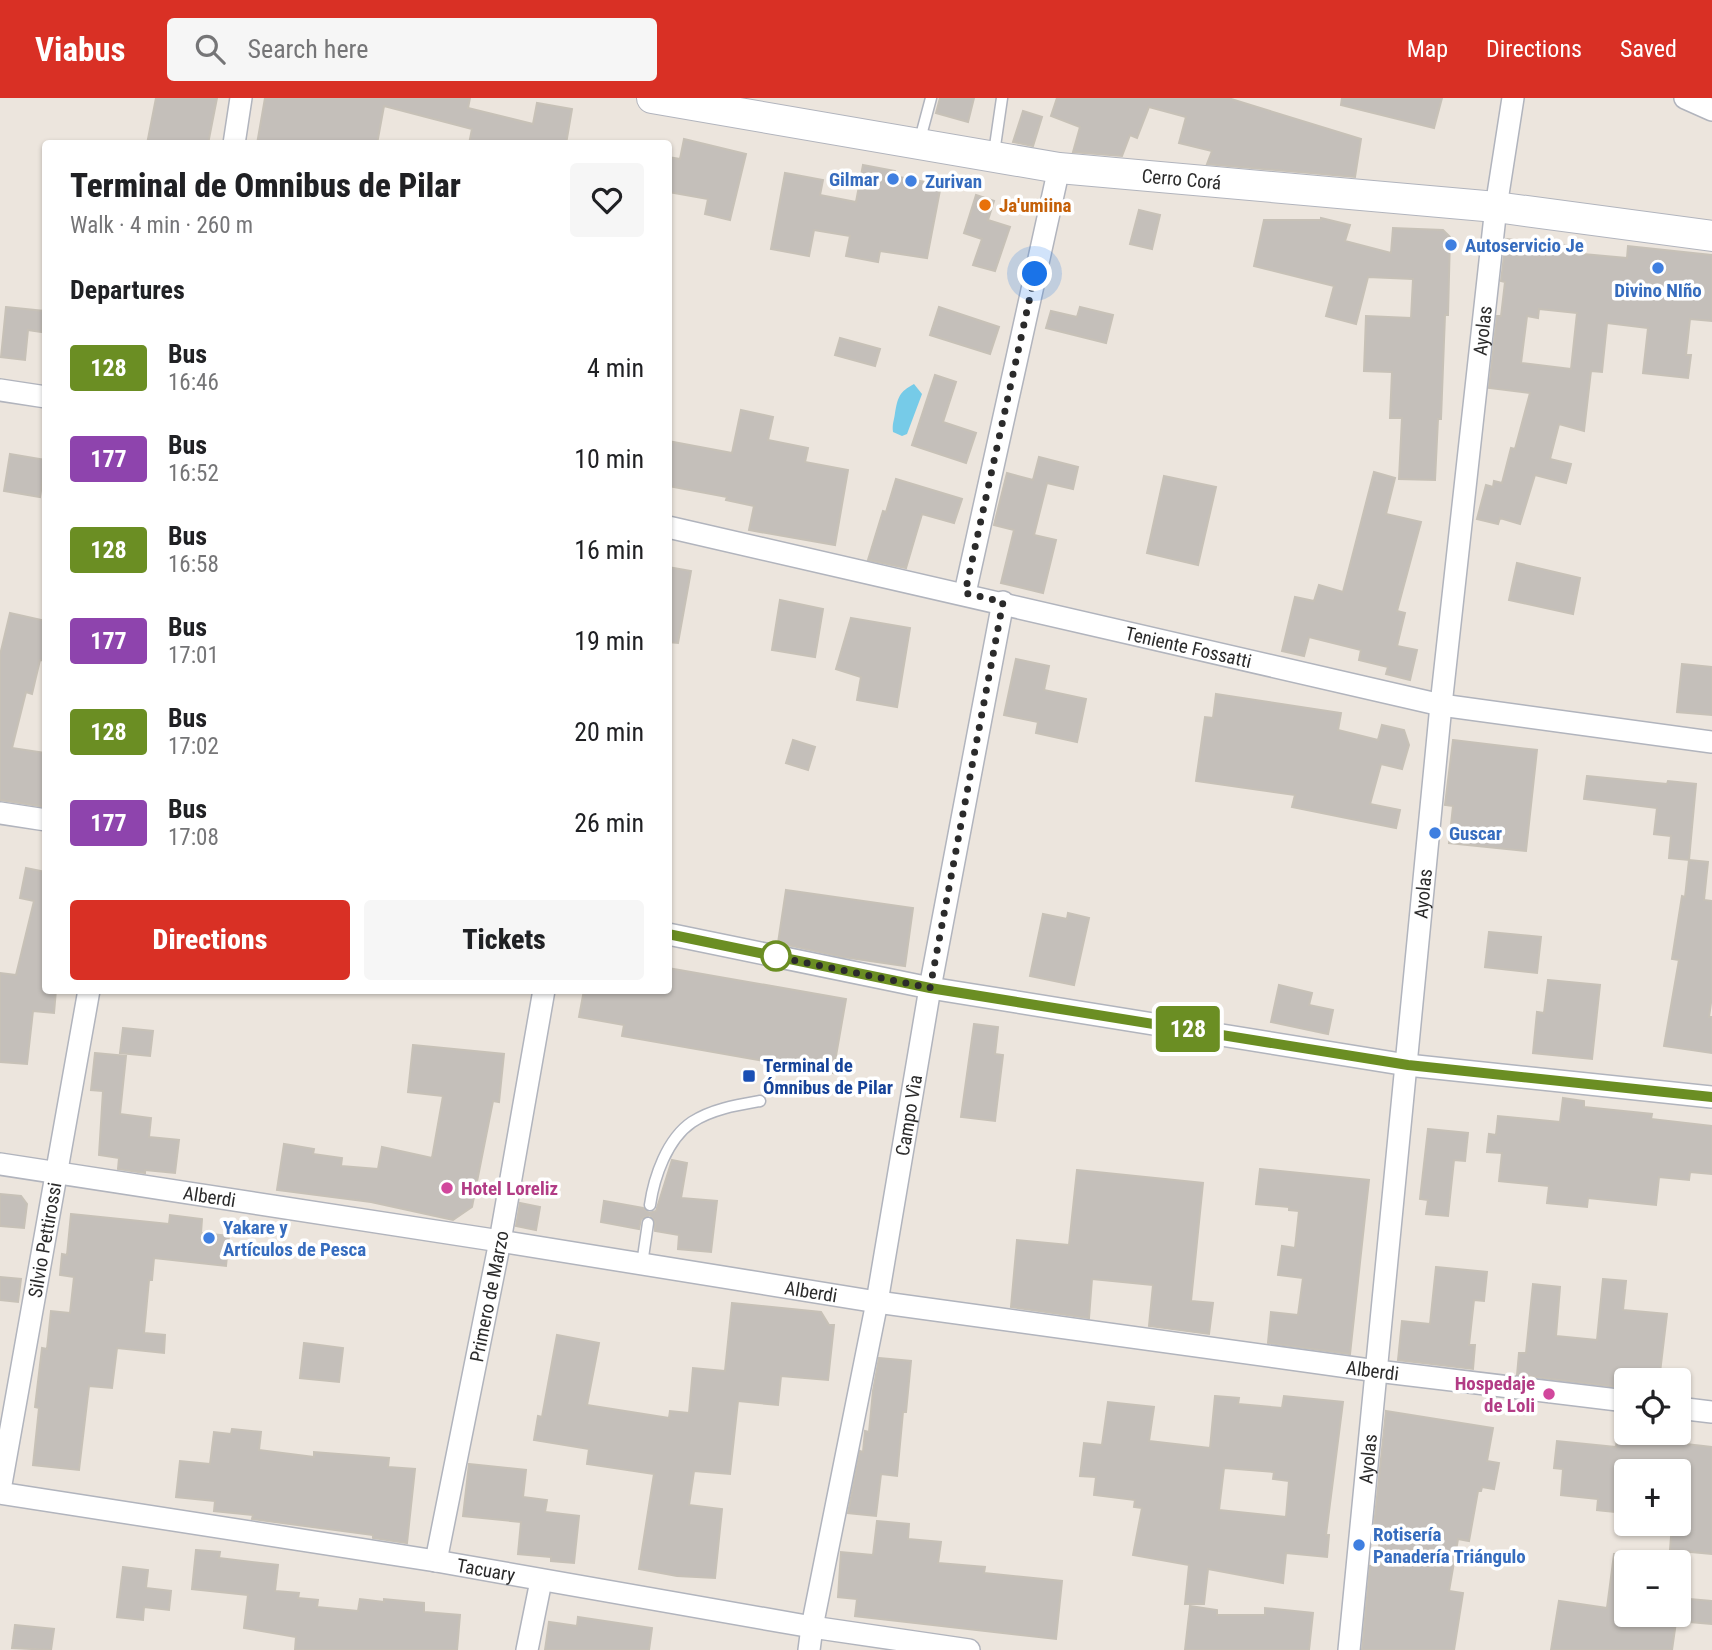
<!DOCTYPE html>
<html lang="en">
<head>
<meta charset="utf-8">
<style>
	:root { --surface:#fff; --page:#f6f6f6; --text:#202124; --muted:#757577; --accent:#d93025 }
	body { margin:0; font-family:"Roboto Condensed",sans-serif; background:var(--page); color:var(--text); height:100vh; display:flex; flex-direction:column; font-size:26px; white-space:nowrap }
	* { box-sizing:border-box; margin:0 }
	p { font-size:23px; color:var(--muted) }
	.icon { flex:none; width:38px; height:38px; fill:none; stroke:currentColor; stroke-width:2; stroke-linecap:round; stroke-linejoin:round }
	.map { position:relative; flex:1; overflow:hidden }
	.panel { position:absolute; left:42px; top:42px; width:630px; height:854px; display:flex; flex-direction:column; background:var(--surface); border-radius:7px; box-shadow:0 2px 5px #0004 }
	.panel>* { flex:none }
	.badge { padding:0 14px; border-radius:5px; font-size:24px; line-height:46px }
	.controls { position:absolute; left:1614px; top:1270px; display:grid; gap:14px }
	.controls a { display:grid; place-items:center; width:77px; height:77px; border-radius:7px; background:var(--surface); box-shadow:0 2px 5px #0004; font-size:35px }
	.you { position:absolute; width:35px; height:35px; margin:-18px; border:5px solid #fff; border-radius:50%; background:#1a73e8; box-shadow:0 0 0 10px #1a73e833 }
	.map>.badge { position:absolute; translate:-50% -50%; box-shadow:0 0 0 4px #fff }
	h2 { padding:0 28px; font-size:26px; line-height:63px }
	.round { display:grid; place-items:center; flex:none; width:74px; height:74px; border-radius:7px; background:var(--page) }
	.headline { display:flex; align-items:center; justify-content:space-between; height:119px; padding:0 28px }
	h1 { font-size:33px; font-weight:800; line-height:52px }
	.cta { display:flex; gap:14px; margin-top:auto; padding:14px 28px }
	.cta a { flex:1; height:80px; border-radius:7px; background:var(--accent); color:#fff; font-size:28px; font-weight:800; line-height:80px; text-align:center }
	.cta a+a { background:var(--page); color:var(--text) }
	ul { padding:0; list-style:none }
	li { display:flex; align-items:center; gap:21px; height:91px; padding:0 28px }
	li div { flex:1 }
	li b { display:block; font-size:26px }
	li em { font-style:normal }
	li .badge { min-width:77px; font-weight:700; text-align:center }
	header { display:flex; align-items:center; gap:42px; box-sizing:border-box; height:98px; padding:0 35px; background:var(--accent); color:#fff }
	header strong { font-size:33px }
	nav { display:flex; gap:38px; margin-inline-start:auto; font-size:24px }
	.search { width:490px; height:63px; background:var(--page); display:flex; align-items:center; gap:18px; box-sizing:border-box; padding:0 24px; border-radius:7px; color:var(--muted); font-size:26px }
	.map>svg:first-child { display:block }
	.water { fill:#76cbe8 }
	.building { fill:#c4bfba; stroke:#c7c1b7; stroke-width:2; fill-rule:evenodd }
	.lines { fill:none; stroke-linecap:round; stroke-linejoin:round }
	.lane-casing { stroke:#b1b4bd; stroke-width:13 }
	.street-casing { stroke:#b1b4bd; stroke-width:24 }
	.secondary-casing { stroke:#b1b4bd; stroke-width:32 }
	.lane { stroke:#fff; stroke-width:10 }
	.street { stroke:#fff; stroke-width:21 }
	.secondary { stroke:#fff; stroke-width:30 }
	.line-casing { stroke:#fff; stroke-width:16 }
	.line { stroke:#6b8e23; stroke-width:10 }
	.walk { stroke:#2b2b2b; stroke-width:7; stroke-dasharray:0 12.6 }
	.shop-dot { fill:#3f7fe0; stroke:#fff; stroke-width:2.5 }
	.food-dot { fill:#e8710a; stroke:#fff; stroke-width:2.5 }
	.stop-dot { fill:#fff; stroke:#6b8e23; stroke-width:3.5 }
	.transit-dot { fill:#1a4fb4; stroke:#fff; stroke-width:2.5 }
	.hotel-dot { fill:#d1479c; stroke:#fff; stroke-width:2.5 }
	.labels { text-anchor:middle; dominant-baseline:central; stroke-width:7; stroke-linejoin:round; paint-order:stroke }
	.shop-label { font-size:19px; font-weight:bold; fill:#366cbe; stroke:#fff; text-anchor:start }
	.street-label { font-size:19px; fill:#2b2b2b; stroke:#fff }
	.food-label { font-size:19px; font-weight:bold; fill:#c56008; stroke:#fff; text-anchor:start }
	.transit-label { font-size:19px; font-weight:bold; fill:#164399; stroke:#fff; text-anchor:start }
	.hotel-label { font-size:19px; font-weight:bold; fill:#b23c85; stroke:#fff; text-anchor:start }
</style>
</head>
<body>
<header>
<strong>Viabus</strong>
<div class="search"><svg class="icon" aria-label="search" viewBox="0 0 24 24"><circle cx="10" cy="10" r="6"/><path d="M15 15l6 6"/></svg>Search here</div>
<nav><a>Map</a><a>Directions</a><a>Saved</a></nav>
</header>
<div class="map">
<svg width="1712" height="1552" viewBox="0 0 1712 1552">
	<rect width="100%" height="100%" fill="#ece5dd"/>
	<path class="water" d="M914 286 922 296 907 336 902 338 893 334C892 326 894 323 895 315 898 299 899 294 914 286Z"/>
	<g class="building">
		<polygon points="156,0 217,0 208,46 147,46"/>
		<polygon points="265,0 470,0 468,10 533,26 537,5 572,11 566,46 469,46 472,31 384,8 377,46 257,46"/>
		<polygon points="940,0 974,0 968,24 936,15"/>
		<polygon points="1057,0 1228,0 1361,41 1355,79 1207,66 1212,53 1179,45 1186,19 1149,9 1137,40 1130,37 1122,58 1073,54 1080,29 1051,18"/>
		<polygon points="1342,0 1442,0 1434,30 1341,7"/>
		<polygon points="1023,13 1042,19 1033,48 1013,44"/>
		<polygon points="684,41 746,56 730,122 705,116 708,101 668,94 668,59 680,61"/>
		<polygon points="863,67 895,73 894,78 941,87 927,160 880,153 878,164 846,158 850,138 814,132 809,158 771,151 785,75 823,82 820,97 856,104"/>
		<polygon points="976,97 994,103 988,122 1010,129 995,173 973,167 982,141 964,135"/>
		<polygon points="1139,112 1160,117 1152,151 1130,146"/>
		<polygon points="1321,120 1350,127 1345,143 1391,155 1393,130 1443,132 1450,139 1448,217 1445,217 1441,321 1438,321 1435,382 1399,381 1402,320 1390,320 1392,274 1364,273 1366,218 1411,220 1413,181 1368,179 1356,226 1326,218 1334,188 1254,168 1264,122 1321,122"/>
		<path d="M1506 141 1584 149 1583 156 1627 160 1628 148 1712 157V223L1690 221 1686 257H1691L1688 280 1643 275 1648 230 1607 225 1602 274 1591 273 1584 333 1559 326 1550 361 1571 366 1566 385 1535 377 1520 426 1500 420 1498 426 1477 421 1486 387 1493 389 1494 383 1502 385 1511 350 1515 351 1530 295 1489 290 1497 218H1501L1505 184 1501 183ZM1539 211 1577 215 1571 271 1521 265 1527 218 1538 220Z"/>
		<polygon points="6,209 44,213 42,234 28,232 25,262 1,259"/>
		<polygon points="939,209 999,229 990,256 930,237"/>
		<polygon points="1080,209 1113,217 1106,245 1046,230 1051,213 1077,219"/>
		<polygon points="840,240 880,251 875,268 835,257"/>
		<polygon points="935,277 956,284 943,324 976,335 966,365 912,347"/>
		<polygon points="741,312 773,319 768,342 808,350 805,364 848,372 835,447 749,432 754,408 726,402 727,399 668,388 668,343 732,355"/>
		<polygon points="10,356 46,362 40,399 4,393"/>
		<polygon points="1039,359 1078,369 1073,391 1047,385 1034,437 1056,442 1043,495 1001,485 1014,432 994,427 1007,375 1033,382"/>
		<polygon points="1374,374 1395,380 1386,416 1421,424 1397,513 1405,515 1397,548 1417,552 1410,582 1386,576 1388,569 1359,562 1361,552 1309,539 1304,558 1282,553 1295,499 1314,503 1319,487 1343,494"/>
		<polygon points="1164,378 1216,389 1198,467 1147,455"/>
		<polygon points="896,381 962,401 954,425 922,416 906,470 868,462 883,413 886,414"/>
		<polygon points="1517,465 1580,480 1573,516 1509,502"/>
		<polygon points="668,469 691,473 678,545 668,544"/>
		<polygon points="780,502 823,511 815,559 772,552"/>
		<polygon points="10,515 46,523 46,563 40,562 32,596 26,594 12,650 46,655 46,709 0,702 0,557"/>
		<polygon points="851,520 910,530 897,609 857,602 861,579 836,571"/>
		<polygon points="1016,561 1049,568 1044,592 1086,601 1077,644 1036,635 1038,624 1004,617"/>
		<polygon points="1682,566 1712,569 1712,617 1677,614"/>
		<polygon points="1216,596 1341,615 1338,632 1378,642 1382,627 1404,632 1409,647 1402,671 1381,666 1370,706 1400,712 1396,730 1292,709 1295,697 1196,683 1205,619 1213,620"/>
		<polygon points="793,642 815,649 808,672 786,665"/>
		<polygon points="1453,642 1537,652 1526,753 1449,745 1453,708 1445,707"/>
		<polygon points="1587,678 1667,686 1668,683 1696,686 1689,762 1669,760 1671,738 1654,736 1657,710 1584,701"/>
		<polygon points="1689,762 1708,764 1704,802 1712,803 1712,898 1709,919 1712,919 1712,955 1664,948 1679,862 1672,861 1682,798 1685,799"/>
		<polygon points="26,770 46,774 46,892 56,892 54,915 33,913 27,966 0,964 0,875 16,877 34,803 20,800"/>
		<polygon points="786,792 913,810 905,868 843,859 778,845"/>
		<polygon points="1068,815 1089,820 1074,887 1030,878 1043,816 1067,821"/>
		<polygon points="1489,834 1541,839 1537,875 1485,869"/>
		<polygon points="668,870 846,901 833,975 622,938 624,927 579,919 584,892 668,892"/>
		<polygon points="1548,882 1600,887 1592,961 1533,955 1537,914 1544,915"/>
		<polygon points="1279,887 1312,895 1309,907 1333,912 1328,936 1271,924"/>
		<polygon points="974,926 998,929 995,956 1003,957 995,1023 961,1019"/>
		<polygon points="123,930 153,933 150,958 120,955"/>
		<polygon points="413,947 504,956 499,1004 493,1003 472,1109 453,1122 371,1104 277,1092 284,1046 314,1051 313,1056 342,1060 341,1068 378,1071 382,1049 432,1060 443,998 408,994"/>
		<polygon points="95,955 126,958 120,1016 151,1020 149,1039 179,1042 175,1075 145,1072 145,1075 118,1071 119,1060 99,1057 103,993 91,992"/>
		<polygon points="1563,1000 1584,1003 1584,1009 1652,1016 1651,1021 1712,1028 1712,1076 1690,1074 1689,1082 1659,1079 1656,1107 1588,1100 1587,1109 1547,1105 1549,1088 1499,1083 1502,1055 1487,1054 1489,1036 1496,1037 1498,1018 1560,1024"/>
		<polygon points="1428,1031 1468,1035 1465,1063 1454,1062 1448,1118 1426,1116 1428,1102 1420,1101"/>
		<polygon points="672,1062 687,1065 681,1100 717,1103 711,1154 678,1151 679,1137 655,1133 655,1123 650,1117 641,1121 639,1131 601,1124 604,1103 643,1110 649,1115 656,1113"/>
		<polygon points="1260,1071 1369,1082 1350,1256 1268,1245 1271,1214 1298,1217 1303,1180 1278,1177 1282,1148 1295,1150 1299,1113 1289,1112 1289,1109 1256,1106"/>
		<polygon points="1077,1072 1203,1085 1191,1203 1213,1205 1209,1236 1149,1228 1153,1187 1092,1181 1089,1220 1011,1209 1017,1142 1069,1147"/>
		<polygon points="0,1096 21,1098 27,1106 24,1130 0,1128"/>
		<polygon points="520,1105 540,1109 536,1132 516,1128"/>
		<polygon points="71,1116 169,1126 170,1117 202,1121 201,1135 229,1138 226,1168 154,1160 152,1182 149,1182 144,1235 165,1237 164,1255 117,1250 112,1290 89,1288 79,1372 33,1367 39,1310 35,1309 42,1250 47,1251 51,1213 70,1215 74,1179 60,1177 62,1156 67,1157"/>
		<polygon points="1436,1169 1487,1174 1484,1203 1474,1202 1469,1247 1475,1247 1473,1271 1398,1262 1402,1223 1430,1226"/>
		<polygon points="0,1179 21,1181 18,1204 0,1202"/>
		<polygon points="1603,1181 1626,1183 1623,1212 1667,1216 1659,1283 1626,1283 1626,1290 1517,1277 1519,1255 1526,1255 1533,1186 1560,1189 1556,1238 1597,1242"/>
		<polygon points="732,1205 821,1214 829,1227 834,1227 828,1282 781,1278 778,1307 738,1303 730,1376 694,1373 689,1407 722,1411 715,1480 677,1478 639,1471 654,1376 587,1366 589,1351 534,1342 538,1318 542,1319 557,1237 599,1245 587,1307 669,1320 670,1313 689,1315 693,1270 725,1273"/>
		<polygon points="304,1245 343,1250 339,1284 300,1280"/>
		<polygon points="879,1260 911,1263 906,1314 903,1314 897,1378 881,1376 876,1418 848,1415 860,1353 863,1354 865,1333 869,1334 873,1293"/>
		<path d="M1215 1298 1239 1300 1238 1306 1282 1310 1284 1298 1343 1304 1326 1437H1329L1327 1459 1286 1455 1283 1485 1208 1471 1204 1506H1185L1189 1467 1133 1457 1142 1410 1134 1409 1135 1402 1094 1397 1096 1379 1080 1378 1084 1345 1102 1347 1108 1304 1154 1309 1149 1343 1210 1350ZM1224 1370 1274 1374 1273 1381 1289 1383 1286 1419 1219 1412Z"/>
		<polygon points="1386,1313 1493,1330 1487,1363 1499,1365 1494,1391 1482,1389 1481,1393 1478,1393 1469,1443 1458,1441 1449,1493 1463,1495 1454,1552 1362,1552 1370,1468 1376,1469 1382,1429 1374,1428"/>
		<polygon points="232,1331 261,1334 259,1352 314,1359 314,1354 389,1360 388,1369 415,1371 407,1445 373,1440 373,1437 252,1421 253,1417 214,1413 215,1403 176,1399 180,1363 210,1366 214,1334 231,1336"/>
		<polygon points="1617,1341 1643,1344 1644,1341 1712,1349 1712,1456 1670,1452 1672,1426 1678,1426 1678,1374 1626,1374 1624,1415 1597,1412 1598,1401 1561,1397 1563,1371 1554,1370 1557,1343 1616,1349"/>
		<polygon points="469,1366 526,1372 523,1399 547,1402 545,1414 579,1418 574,1465 551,1463 551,1459 518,1456 521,1424 463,1418"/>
		<polygon points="877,1423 909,1426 908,1441 941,1444 938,1465 985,1469 984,1475 1062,1483 1056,1541 855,1518 857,1501 838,1499 841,1454 873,1457"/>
		<polygon points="196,1452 220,1454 219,1460 278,1467 275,1493 299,1495 298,1500 318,1502 317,1509 358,1513 360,1501 384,1504 384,1501 424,1505 424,1514 460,1517 457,1552 295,1552 296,1539 244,1530 248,1497 192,1491"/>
		<polygon points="1614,1456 1626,1457 1626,1517 1677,1517 1672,1552 1551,1552 1559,1503 1607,1510"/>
		<polygon points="123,1469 148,1472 146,1490 171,1493 169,1512 144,1509 143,1522 117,1519"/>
		<polygon points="1678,1500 1712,1503 1712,1526 1678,1523"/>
		<polygon points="1190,1508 1217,1512 1217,1517 1265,1517 1265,1510 1313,1515 1309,1552 1185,1552"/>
		<polygon points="578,1519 652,1530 649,1552 545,1552 549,1524 577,1528"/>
		<polygon points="15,1527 54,1531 51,1552 12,1550"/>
	</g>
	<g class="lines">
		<g class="lane-casing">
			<g id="lane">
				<polyline points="919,45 931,0"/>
				<polyline points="994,55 1002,0"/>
				<path d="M650 1107C654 1079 667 1041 692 1024 712 1011 737 1007 760 1003"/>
				<polyline points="642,1166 648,1125"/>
			</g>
		</g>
		<g class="street-casing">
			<g id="street">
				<polyline points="1685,0 1712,12"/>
				<polyline points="234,46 241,0"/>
				<polyline points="0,292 46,299"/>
				<path id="s1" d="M668 429 1441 607 1712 644"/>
				<polyline points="965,495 1059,70"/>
				<polyline points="0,715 46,722"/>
				<polyline points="668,836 930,890 1407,967 1712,999"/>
				<path id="s2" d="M0 1066 500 1143 877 1204 1377 1273 1626 1303"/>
				<polyline points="1678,1310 1712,1314"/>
				<path id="s3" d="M0 1392 89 892"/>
				<path id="s4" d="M0 1395 436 1463 812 1529 969 1552"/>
				<path id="s5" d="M436 1463 500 1143 544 892"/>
				<polyline points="527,1552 541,1483"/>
				<path id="s6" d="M809 1552 812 1529 877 1204 930 890 1003 504"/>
				<path id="s7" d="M1349 1552 1441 607 1496 109 1513 0"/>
			</g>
		</g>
		<g class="secondary-casing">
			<g id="secondary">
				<path id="s8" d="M652 0 1059 70 1496 109 1712 138"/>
			</g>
		</g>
		<use href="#lane" class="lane"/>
		<use href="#street" class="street"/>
		<use href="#secondary" class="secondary"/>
	</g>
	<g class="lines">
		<g class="line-casing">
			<polyline id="line" points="668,836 930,890 1408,967 1712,999"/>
		</g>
		<use href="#line" class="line"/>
		<polyline class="walk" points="776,858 773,858 930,890 1003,504 965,495 1035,176"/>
	</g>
	<g class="shop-dot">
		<circle cx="893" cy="81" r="7"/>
		<circle cx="911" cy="83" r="7"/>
		<circle cx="1451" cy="147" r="7"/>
		<circle cx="1658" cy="170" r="7"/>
		<circle cx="1435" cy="735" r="7"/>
		<circle cx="209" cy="1140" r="7"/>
		<circle cx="1359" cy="1447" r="7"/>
	</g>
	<circle class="food-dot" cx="985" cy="107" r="7"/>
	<circle class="stop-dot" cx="776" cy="858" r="14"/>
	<rect class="transit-dot" x="742" y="971" width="14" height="14" rx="3.5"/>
	<g class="hotel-dot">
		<circle cx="447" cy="1090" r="7"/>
		<circle cx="1549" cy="1296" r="7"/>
	</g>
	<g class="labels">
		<g class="shop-label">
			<text x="879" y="81" text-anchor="end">Gilmar</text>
			<text x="925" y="83">Zurivan</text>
			<text x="1465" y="147">Autoservicio Je</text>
			<text x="1658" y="192" text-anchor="middle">Divino NIño</text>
			<text x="1449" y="735">Guscar</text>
			<text x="223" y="1129">Yakare y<tspan x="223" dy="22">Artículos de Pesca</tspan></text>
			<text x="1373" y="1436">Rotisería<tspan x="1373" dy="22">Panadería Triángulo</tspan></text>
		</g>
		<g class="street-label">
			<text stroke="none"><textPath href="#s8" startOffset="536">Cerro Corá</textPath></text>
			<text stroke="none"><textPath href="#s7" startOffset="1326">Ayolas</textPath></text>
			<text stroke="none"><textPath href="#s1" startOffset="534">Teniente Fossatti</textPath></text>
			<text stroke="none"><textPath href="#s7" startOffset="760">Ayolas</textPath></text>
			<text stroke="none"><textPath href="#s6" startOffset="544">Campo Vìa</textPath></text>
			<text stroke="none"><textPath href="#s2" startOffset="212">Alberdi</textPath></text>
			<text stroke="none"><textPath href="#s3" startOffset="254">Silvio Pettirossi</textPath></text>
			<text stroke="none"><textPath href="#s2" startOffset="821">Alberdi</textPath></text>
			<text stroke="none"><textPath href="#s5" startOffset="270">Primero de Marzo</textPath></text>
			<text stroke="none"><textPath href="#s2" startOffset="1388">Alberdi</textPath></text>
			<text stroke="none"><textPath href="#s7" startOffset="192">Ayolas</textPath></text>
			<text stroke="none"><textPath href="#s4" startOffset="492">Tacuary</textPath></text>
		</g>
		<g class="food-label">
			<text x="999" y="107">Ja'umiina</text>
		</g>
		<g class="transit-label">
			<text x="763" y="967">Terminal de<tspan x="763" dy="22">Ómnibus de Pilar</tspan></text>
		</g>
		<g class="hotel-label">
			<text x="461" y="1090">Hotel Loreliz</text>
			<text x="1535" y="1285" text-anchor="end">Hospedaje<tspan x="1535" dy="22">de Loli</tspan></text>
		</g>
	</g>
</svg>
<div class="controls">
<a><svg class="icon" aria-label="locate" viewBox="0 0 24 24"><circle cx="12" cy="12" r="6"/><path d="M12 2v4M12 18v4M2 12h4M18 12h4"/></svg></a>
<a>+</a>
<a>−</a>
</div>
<div class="you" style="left:1035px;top:176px"></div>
<b class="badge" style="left:1188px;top:931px;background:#6b8e23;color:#fff">128</b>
<section class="panel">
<div class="headline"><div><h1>Terminal de Omnibus de Pilar</h1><p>Walk · 4 min · 260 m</p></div><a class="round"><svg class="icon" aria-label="heart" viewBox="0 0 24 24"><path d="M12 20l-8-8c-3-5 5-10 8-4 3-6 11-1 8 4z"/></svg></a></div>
<h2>Departures</h2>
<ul>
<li><span class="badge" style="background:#6b8e23;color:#fff">128</span><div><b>Bus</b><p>16:46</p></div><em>4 min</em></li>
<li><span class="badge" style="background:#8e44ad;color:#fff">177</span><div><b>Bus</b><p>16:52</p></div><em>10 min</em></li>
<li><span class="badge" style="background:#6b8e23;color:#fff">128</span><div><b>Bus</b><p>16:58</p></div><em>16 min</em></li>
<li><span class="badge" style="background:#8e44ad;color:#fff">177</span><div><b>Bus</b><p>17:01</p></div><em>19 min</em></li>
<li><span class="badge" style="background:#6b8e23;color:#fff">128</span><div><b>Bus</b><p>17:02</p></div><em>20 min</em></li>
<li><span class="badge" style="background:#8e44ad;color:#fff">177</span><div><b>Bus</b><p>17:08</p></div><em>26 min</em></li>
</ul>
<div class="cta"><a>Directions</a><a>Tickets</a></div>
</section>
</div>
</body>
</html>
